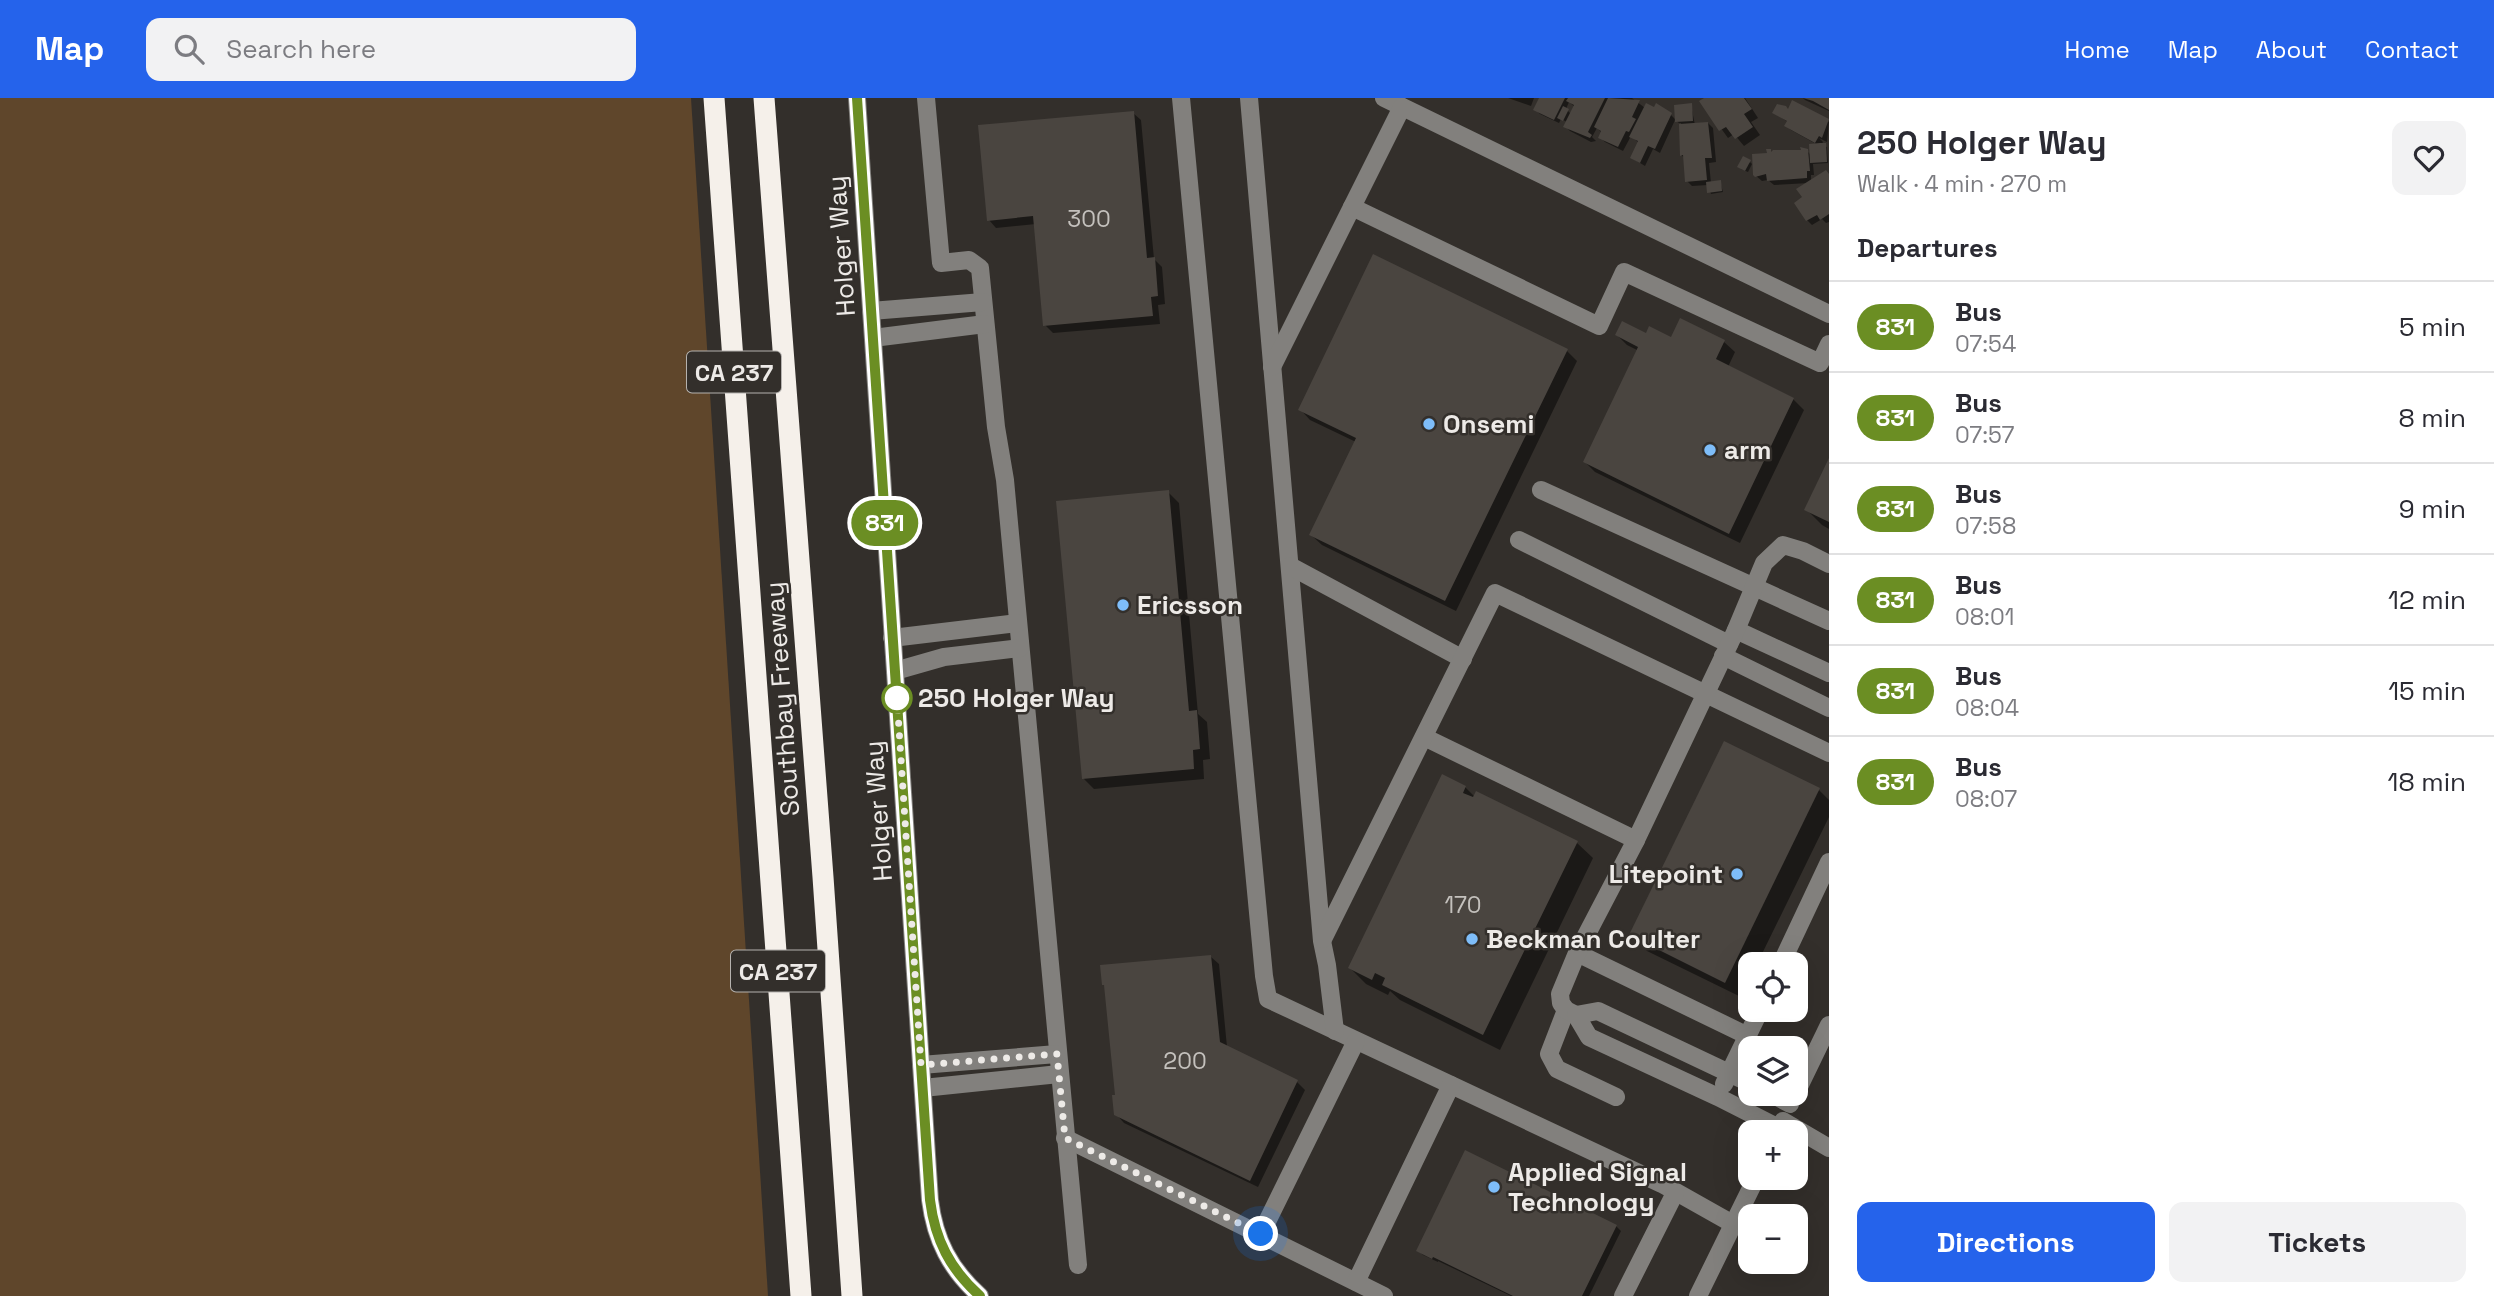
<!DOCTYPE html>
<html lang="en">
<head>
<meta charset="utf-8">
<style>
	:root { --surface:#fff; --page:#f2f2f3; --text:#2b2b33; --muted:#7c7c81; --line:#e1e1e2; --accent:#2563eb }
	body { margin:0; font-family:"Space Grotesk",sans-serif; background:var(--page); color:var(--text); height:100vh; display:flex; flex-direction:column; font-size:26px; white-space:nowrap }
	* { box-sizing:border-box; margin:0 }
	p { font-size:23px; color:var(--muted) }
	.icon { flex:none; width:38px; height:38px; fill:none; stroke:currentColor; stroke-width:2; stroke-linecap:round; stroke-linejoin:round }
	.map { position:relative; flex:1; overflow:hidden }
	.side { display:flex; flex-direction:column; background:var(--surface); width:665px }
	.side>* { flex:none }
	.badge { padding:0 14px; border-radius:23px; font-size:24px; line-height:46px }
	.controls { position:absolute; left:1738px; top:854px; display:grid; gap:14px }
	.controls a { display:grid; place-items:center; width:70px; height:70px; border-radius:14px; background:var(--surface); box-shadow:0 7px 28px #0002; font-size:35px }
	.you { position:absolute; width:35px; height:35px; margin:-18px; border:5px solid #fff; border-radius:50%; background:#1a73e8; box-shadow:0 0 0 10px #1a73e833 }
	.map>.badge { position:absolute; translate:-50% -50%; box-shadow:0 0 0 4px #fff }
	h2 { padding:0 28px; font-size:26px; line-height:63px }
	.round { display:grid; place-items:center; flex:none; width:74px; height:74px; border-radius:14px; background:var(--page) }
	.headline { display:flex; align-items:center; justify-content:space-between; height:119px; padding:0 28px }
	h1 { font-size:33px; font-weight:700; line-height:52px }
	.primary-button { display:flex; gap:14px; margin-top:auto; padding:14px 28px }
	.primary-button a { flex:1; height:80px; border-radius:14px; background:var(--accent); color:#fff; font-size:28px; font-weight:700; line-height:80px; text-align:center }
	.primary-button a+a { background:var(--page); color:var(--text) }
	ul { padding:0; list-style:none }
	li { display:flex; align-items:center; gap:21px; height:91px; padding:0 28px; border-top:2px solid var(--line) }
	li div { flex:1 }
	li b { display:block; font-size:26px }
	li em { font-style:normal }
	li .badge { min-width:77px; font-weight:700; text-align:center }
	header { display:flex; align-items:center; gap:42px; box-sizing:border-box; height:98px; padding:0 35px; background:var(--accent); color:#fff }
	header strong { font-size:33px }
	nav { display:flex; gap:38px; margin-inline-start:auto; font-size:24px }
	.search { width:490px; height:63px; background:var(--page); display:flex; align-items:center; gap:18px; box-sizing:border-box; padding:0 24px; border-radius:14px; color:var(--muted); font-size:26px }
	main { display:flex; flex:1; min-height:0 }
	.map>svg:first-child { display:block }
	.green { fill:#5f462b }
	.shadow { fill:#0007; fill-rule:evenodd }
	.building { fill:#4a4540 }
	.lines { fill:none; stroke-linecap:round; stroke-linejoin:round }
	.minor { stroke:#82807d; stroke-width:18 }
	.highway { stroke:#f5f0ea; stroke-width:21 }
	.line-casing { stroke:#fff; stroke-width:16 }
	.line { stroke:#6b8e23; stroke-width:10 }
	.walk { stroke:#edeae7; stroke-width:7; stroke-dasharray:0 12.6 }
	.poi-dot { fill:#7ebdf9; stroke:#332f2b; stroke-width:2.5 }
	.stop-dot { fill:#fff; stroke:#6b8e23; stroke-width:3.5 }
	.labels { text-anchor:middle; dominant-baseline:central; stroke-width:5; stroke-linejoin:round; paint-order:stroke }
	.number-label { font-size:23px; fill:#c4c1bd }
	.shield { fill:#332f2b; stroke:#b5b2af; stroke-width:2 }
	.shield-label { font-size:24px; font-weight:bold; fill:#edeae7 }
	.street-label { font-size:26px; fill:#edeae7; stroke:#332f2b }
	.poi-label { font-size:26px; font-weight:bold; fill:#edeae7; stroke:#332f2b; text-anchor:start }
	.stop-label { font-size:26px; font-weight:bold; fill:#edeae7; stroke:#332f2b; text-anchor:start }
</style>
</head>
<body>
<header>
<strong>Map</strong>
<div class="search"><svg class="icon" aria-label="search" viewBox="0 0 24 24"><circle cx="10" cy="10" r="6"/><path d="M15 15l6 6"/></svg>Search here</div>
<nav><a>Home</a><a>Map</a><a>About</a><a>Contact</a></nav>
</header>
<main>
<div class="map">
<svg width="1829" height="1198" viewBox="0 0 1829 1198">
	<rect width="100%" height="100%" fill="#332f2b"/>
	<polygon class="green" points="0,0 691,0 768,1198 0,1198"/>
	<g class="shadow">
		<polygon points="1508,0 1534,0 1531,8"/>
		<path d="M1541 0H1632L1645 10 1671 17 1677 23 1691 7 1695 27 1708 25 1713 30 1716 64 1709 65 1711 85 1720 84 1723 94 1711 96 1708 87 1692 88 1687 83 1685 60 1681 57V25H1679L1675 22 1660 55 1653 51 1645 68 1632 60 1639 45 1631 38 1623 53 1605 44 1600 39 1601 34 1597 30 1592 39 1596 43 1591 44 1570 33 1565 28 1567 24 1561 21 1559 25 1540 16 1535 11ZM1569 4 1575 9 1571 16 1566 11Z"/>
		<polygon points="1707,0 1745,0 1758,20 1751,24 1760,37 1744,48 1734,36 1728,40 1702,4"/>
		<polygon points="1803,0 1829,0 1829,13 1805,2"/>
		<polygon points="1793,4 1829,24 1827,44 1819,40 1823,44 1821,47 1827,49 1828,65 1813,66 1814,77 1811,77 1811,84 1829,77 1829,124 1826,125 1822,121 1812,127 1807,122 1804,100 1809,85 1774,87 1768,82 1762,83 1755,77 1775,58 1803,54 1805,51 1811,57 1818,47 1791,32 1786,28 1788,24 1774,15 1789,13"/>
		<polygon points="1133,15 1141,22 1154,161 1162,169 1165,206 1158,207 1160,226 1053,235 1045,227 1036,126 996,130 989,122"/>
		<polygon points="1750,64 1752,66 1748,74 1741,71"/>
		<polygon points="1617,237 1724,244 1735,254 1728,269 1793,301 1804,312 1740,445 1595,374 1585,364 1639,253 1627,247"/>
		<polygon points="1567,253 1577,263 1456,513 1322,447 1311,437 1356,344 1310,322 1300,311"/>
		<polygon points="1829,364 1829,431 1822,427 1806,411"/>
		<polygon points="1168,394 1179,405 1198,616 1207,624 1210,661 1203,662 1204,681 1094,691 1084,681"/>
		<polygon points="1465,689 1475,699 1577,745 1593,760 1500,952 1400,902 1390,893 1388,897 1366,886 1350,870"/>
		<polygon points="1819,692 1829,702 1829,719 1757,866 1750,866 1750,881 1741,899 1647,853 1631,837"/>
		<polygon points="1211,859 1219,866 1227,949 1297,984 1305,992 1258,1089 1124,1025 1116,1016 1117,998 1106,889 1103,886"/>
		<polygon points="1616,1128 1621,1133 1589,1198 1511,1198 1438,1163 1438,1164 1423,1157 1418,1152"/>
	</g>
	<g class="building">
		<polygon points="1539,0 1565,0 1554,22 1533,12"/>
		<polygon points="1568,0 1605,0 1588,34 1592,37 1590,40 1563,29 1574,7 1566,3"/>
		<polygon points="1608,0 1640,2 1632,19 1636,21 1629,34 1626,33 1618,49 1598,40 1601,33 1594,29"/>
		<polygon points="1704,0 1744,0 1752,11 1744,16 1753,29 1735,41 1726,29 1719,33 1699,3"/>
		<polygon points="1803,0 1829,0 1829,12 1813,3"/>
		<polygon points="1792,2 1829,21 1822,40 1819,38 1815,45 1784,28 1787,23 1772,15 1777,6 1786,8 1788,11"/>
		<polygon points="1646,5 1654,9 1656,5 1672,15 1655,51 1648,48 1640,65 1630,60 1638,43 1629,39"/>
		<polygon points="1692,5 1693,23 1675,24 1674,7"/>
		<polygon points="1563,8 1569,11 1563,23 1557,20"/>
		<polygon points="1134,13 1147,160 1155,159 1158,198 1151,199 1153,218 1043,228 1033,118 987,123 978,27"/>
		<polygon points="1708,24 1712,60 1705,60 1707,82 1685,84 1683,57 1680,58 1679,26"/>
		<polygon points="1820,45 1826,45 1827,64 1810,65 1809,46"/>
		<polygon points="1800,49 1808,51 1810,73 1807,73 1807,80 1767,83 1766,76 1755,79 1753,77 1752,56 1767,55 1766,51 1771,51 1771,54 1773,52 1801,52"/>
		<polygon points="1743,58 1751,62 1745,73 1737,69"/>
		<polygon points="1826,72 1829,76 1829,116 1820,122 1817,117 1806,123 1794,105 1802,99 1796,91"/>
		<polygon points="1721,82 1722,93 1707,95 1706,84"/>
		<polygon points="1373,156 1568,251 1445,503 1309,437 1356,340 1298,312"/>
		<polygon points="1680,220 1725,242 1716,261 1794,300 1729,436 1583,364 1638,249 1615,237 1622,223 1646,235 1649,228 1671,239"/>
		<polygon points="1829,360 1829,424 1804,412"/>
		<polygon points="1169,392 1189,613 1197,612 1200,651 1193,652 1194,671 1082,681 1056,403"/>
		<polygon points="1724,643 1820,690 1725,885 1629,837"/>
		<polygon points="1442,676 1466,688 1463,695 1473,699 1476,693 1578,743 1483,937 1382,887 1385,880 1375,875 1372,882 1348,870"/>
		<polygon points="1211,857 1220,944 1298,982 1250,1083 1114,1017 1112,997 1115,997 1104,887 1102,887 1100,867"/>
		<polygon points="1465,1052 1617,1127 1582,1198 1513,1198 1433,1159 1432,1161 1416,1153"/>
	</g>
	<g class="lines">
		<g class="minor">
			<path d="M857 0 930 1102C935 1142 950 1171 980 1198"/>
			<polyline points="926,0 941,165 969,162 980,170 996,329 1005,382 1078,1167"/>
			<polyline points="1181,0 1264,878 1268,901 1662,1086 1733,1126"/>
			<polyline points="1249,0 1322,843 1327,867 1335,933"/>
			<polyline points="1384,0 1829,216"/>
			<polyline points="1352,109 1599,228 1624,174 1820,265 1829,246"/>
			<polyline points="871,213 983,204"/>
			<polyline points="873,240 985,226"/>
			<polyline points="1272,269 1402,9"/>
			<polyline points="1541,392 1829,523"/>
			<polyline points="1519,442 1729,546"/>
			<polyline points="1290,468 1463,561"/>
			<polyline points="1736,532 1829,575"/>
			<polyline points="892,540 1018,525"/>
			<polyline points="1723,558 1829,610"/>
			<polyline points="895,573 944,559 1020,550"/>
			<polyline points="1424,639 1636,742"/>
			<polyline points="1323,841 1495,495 1829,655"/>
			<polyline points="1577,855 1748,938"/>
			<polyline points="1781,866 1829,764"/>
			<polyline points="1566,912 1549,956 1557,971 1616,999"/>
			<polyline points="1576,917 1566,912 1561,905 1560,896 1577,855 1636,742 1736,532 1764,465 1783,447 1803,453 1829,466"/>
			<polyline points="921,967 1057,956"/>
			<polyline points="1750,985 1598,913 1576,917 1589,939 1718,999 1779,1030"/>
			<polyline points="1724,986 1760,912"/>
			<polyline points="923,990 1059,976"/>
			<polyline points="1796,995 1829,927"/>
			<polyline points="1772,996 1790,1006"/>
			<polyline points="1783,1023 1829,1050"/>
			<polyline points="1065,1040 1384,1198"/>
			<polyline points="1261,1136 1356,943"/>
			<polyline points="1356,1184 1451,987"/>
			<polyline points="1623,1198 1675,1095"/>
			<polyline points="1698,1198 1756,1080"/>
		</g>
		<g class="highway">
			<polyline points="714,0 801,1198"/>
			<polyline points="764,0 823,779 852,1198"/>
		</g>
	</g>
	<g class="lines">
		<g class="line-casing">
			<path id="line" d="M857 0 930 1102C935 1142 950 1171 980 1198"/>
		</g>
		<use href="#line" class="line"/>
		<polyline class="walk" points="897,600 921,967 1057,956 1065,1040 1261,1136"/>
	</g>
	<g class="poi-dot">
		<circle cx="1429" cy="326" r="7"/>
		<circle cx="1710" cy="352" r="7"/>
		<circle cx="1123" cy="507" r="7"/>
		<circle cx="1737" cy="776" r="7"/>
		<circle cx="1472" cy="841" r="7"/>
		<circle cx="1494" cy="1089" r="7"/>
	</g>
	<circle class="stop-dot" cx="897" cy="600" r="14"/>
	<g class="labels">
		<g class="number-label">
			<text x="1089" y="121">300</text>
			<text x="1463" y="807">170</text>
			<text x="1185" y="963">200</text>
		</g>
		<g class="shield">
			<rect x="687" y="253.5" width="94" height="41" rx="5"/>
			<rect x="731" y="852.5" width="94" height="41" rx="5"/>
		</g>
		<g class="shield-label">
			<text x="734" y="274">CA 237</text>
			<text x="778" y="873">CA 237</text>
		</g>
		<g class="street-label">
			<text transform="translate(841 148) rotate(-94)">Holger Way</text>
			<text transform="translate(782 601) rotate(-94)">Southbay Freeway</text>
			<text transform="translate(878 713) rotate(-94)">Holger Way</text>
		</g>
		<g class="poi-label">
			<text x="1443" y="326">Onsemi</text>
			<text x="1724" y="352">arm</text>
			<text x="1137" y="507">Ericsson</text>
			<text x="1723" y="776" text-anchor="end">Litepoint</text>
			<text x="1486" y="841">Beckman Coulter</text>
			<text x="1508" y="1074">Applied Signal<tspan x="1508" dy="30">Technology</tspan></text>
		</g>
		<g class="stop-label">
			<text x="918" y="600">250 Holger Way</text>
		</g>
	</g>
</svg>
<div class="controls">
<a><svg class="icon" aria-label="locate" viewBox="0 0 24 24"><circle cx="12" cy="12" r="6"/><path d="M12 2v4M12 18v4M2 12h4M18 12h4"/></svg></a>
<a><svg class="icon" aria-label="layers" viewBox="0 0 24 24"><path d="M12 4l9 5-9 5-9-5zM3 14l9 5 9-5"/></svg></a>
<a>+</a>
<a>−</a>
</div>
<div class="you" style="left:1261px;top:1136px"></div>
<b class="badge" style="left:885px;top:425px;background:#6b8e23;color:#fff">831</b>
</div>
<section class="side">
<div class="headline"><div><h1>250 Holger Way</h1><p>Walk · 4 min · 270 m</p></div><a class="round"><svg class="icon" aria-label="heart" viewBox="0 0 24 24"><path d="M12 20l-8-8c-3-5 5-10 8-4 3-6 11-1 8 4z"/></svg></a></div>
<h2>Departures</h2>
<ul>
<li><span class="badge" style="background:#6b8e23;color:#fff">831</span><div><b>Bus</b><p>07:54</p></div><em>5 min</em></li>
<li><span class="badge" style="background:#6b8e23;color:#fff">831</span><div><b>Bus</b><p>07:57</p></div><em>8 min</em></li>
<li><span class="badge" style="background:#6b8e23;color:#fff">831</span><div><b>Bus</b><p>07:58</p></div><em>9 min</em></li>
<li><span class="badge" style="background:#6b8e23;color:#fff">831</span><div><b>Bus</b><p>08:01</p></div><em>12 min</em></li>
<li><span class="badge" style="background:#6b8e23;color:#fff">831</span><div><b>Bus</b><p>08:04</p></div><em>15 min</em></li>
<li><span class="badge" style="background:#6b8e23;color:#fff">831</span><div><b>Bus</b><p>08:07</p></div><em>18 min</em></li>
</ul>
<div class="primary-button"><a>Directions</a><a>Tickets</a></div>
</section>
</main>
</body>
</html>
